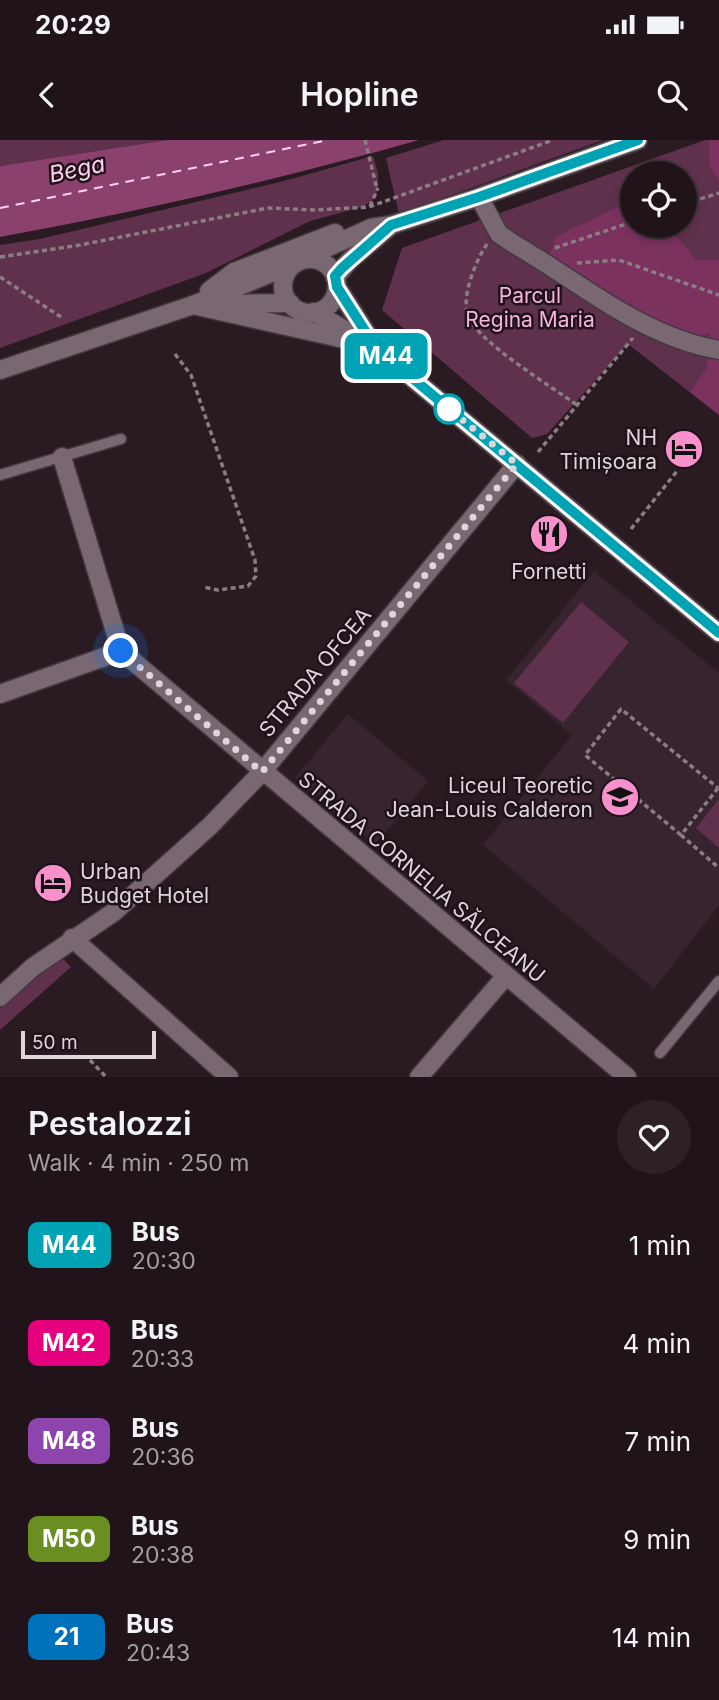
<!DOCTYPE html>
<html lang="en">
<head>
<meta charset="utf-8">
<style>
	:root { --surface:#20141a; --page:#2d2127; --text:#f1f3f6; --muted:#a29ea2; --line:#3d3339 }
	body { margin:0; font-family:Inter,sans-serif; background:var(--page); color:var(--text); height:100vh; display:flex; flex-direction:column; font-size:26px; white-space:nowrap }
	* { box-sizing:border-box; margin:0 }
	p { font-size:23px; color:var(--muted) }
	.icon { flex:none; width:38px; height:38px; fill:none; stroke:currentColor; stroke-width:2; stroke-linecap:round; stroke-linejoin:round }
	.map { position:relative; height:937px; overflow:hidden }
	.side { display:flex; flex-direction:column; background:var(--surface); flex:1 }
	.side>* { flex:none }
	.badge { padding:0 14px; border-radius:10px; font-size:24px; line-height:46px }
	.fabs { position:absolute; left:620px; top:21px; display:grid; gap:14px }
	.fabs a { display:grid; place-items:center; width:77px; height:77px; border-radius:50%; background:var(--surface); box-shadow:0 4px 10px #0003,0 0 0 2px var(--line); font-size:35px }
	.scale { position:absolute; left:21px; bottom:18px; width:135px; box-sizing:border-box; padding-left:7px; border:4px solid #dfd5da; border-top:0; font-size:19px; line-height:24px; white-space:nowrap; color:#dfd5da; -webkit-text-stroke:5px #20121a; paint-order:stroke }
	.you { position:absolute; width:35px; height:35px; margin:-18px; border:5px solid #fff; border-radius:50%; background:#1a73e8; box-shadow:0 0 0 10px #1a73e833 }
	.map>.badge { position:absolute; translate:-50% -50%; box-shadow:0 0 0 4px #fff }
	.round { display:grid; place-items:center; flex:none; width:74px; height:74px; border-radius:37px; background:var(--page) }
	.overview { display:flex; align-items:center; justify-content:space-between; height:119px; padding:0 28px }
	h1 { font-size:33px; font-weight:600; line-height:52px }
	ul { padding:0; list-style:none }
	li { display:flex; align-items:center; gap:21px; height:98px; padding:0 28px }
	li div { flex:1 }
	li b { display:block; font-size:26px }
	li em { font-style:normal }
	li .badge { min-width:77px; font-weight:700; text-align:center }
	.status { display:flex; justify-content:space-between; align-items:center; height:49px; padding:0 35px; background:var(--surface); direction:ltr }
	.status svg { height:19px; fill:currentColor }
	header { display:flex; justify-content:space-between; align-items:center; height:91px; padding:0 28px; background:var(--surface); font-size:32px; font-weight:600 }
	.map>svg:first-child { display:block }
	.built { fill:#37242e }
	.green { fill:#60314c; fill-rule:evenodd }
	.forest { fill:#7b325f }
	.water { fill:#8b416e }
	.lines { fill:none; stroke-linecap:round; stroke-linejoin:round }
	.ferry { stroke:#ffd2ea; stroke-width:2; stroke-dasharray:9 7; stroke-linecap:butt }
	.lane-casing { stroke:#43383e; stroke-width:13 }
	.street-casing { stroke:#43383e; stroke-width:21 }
	.secondary-casing { stroke:#43383e; stroke-width:21 }
	.path { stroke:#8a7d84; stroke-width:3.5; stroke-dasharray:5 3.5; stroke-linecap:butt }
	.lane { stroke:#796771; stroke-width:10 }
	.street { stroke:#796771; stroke-width:18 }
	.secondary { stroke:#796771; stroke-width:18 }
	.line-casing { stroke:#fff; stroke-width:16 }
	.line { stroke:#00a3b4; stroke-width:10 }
	.walk { stroke:#dfd5da; stroke-width:7; stroke-dasharray:0 12.6 }
	.stop-dot { fill:#fff; stroke:#00a3b4; stroke-width:3.5 }
	.labels { text-anchor:middle; dominant-baseline:central; stroke-width:5; stroke-linejoin:round; paint-order:stroke }
	.park-label { font-size:21px; fill:#f5b5d8; stroke:#20121a }
	.poi-label { font-size:21px; fill:#dfd5da; stroke:#20121a; text-anchor:end }
	.street-label { font-size:21px; fill:#dfd5da; stroke:#20121a }
	.water-label { font-size:23px; font-style:italic; fill:#ffd2ea; stroke:#20121a }
</style>
</head>
<body>
<div class="status"><b>20:29</b><svg viewBox="0 0 49 12"><path d="M0 12V9h3v3zM5 12V6h3v6zM10 12V3h3v9zM15 12V0h3v12zM26 1h20v11H26zM47 4h2v5h-2z"/></svg></div>
<header><svg class="icon" aria-label="back" viewBox="0 0 24 24"><path d="M15 5l-7 7 7 7"/></svg>Hopline<svg class="icon" aria-label="search" viewBox="0 0 24 24"><circle cx="10" cy="10" r="6"/><path d="M15 15l6 6"/></svg></header>
<div class="map">
<svg width="719" height="937" viewBox="0 0 719 937">
	<rect width="100%" height="100%" fill="#2a1b23"/>
	<g class="built">
		<polygon points="594,431 719,533 719,765 654,849 483,705 572,595 506,540"/>
		<polygon points="348,574 428,641 375,705 295,638"/>
	</g>
	<g class="green">
		<polygon points="0,0 167,0 0,26"/>
		<polygon points="444,0 603,0 399,74 386,18"/>
		<path d="M705 0H719V275L628 204 547 294 532 298 382 170 402 108ZM632 33H684V86H632Z"/>
		<polygon points="373,16 378,33 378,50 373,60 362,67 310,81 206,133 0,208 0,105 40,99 284,41"/>
		<polygon points="581,462 629,502 563,583 514,543"/>
		<polygon points="719,659 719,708 696,688"/>
		<polygon points="59,815 71,827 0,890 0,868"/>
	</g>
	<g class="forest">
		<polygon points="709,0 719,0 719,41 709,25"/>
		<polygon points="618,67 632,73 632,86 661,86 680,100 696,120 719,120 719,275 690,252 707,228 710,193 669,204 545,125 557,96"/>
	</g>
	<path class="water" d="M167 0H419C281 39 141 71 0 97V26Z"/>
	<g class="lines">
		<polyline class="ferry" points="0,68 328,0"/>
		<g class="lane-casing">
			<g id="lane">
				<polyline points="0,335 121,299"/>
				<polyline points="660,913 719,841"/>
			</g>
		</g>
		<g class="street-casing">
			<g id="street">
				<path d="M479 57 499 94 514 104C580 142 642 197 719 210"/>
				<polyline points="62,317 121,511 627,937"/>
				<polyline points="0,554 121,511"/>
				<polyline points="72,798 229,937"/>
				<polyline points="0,857 33,827 114,772 210,686 262,632 517,324"/>
				<polyline points="419,937 505,837"/>
			</g>
		</g>
		<g class="secondary-casing">
			<g id="secondary">
				<polyline points="313,119 324,109 371,88 391,85 479,57 638,0"/>
				<circle cx="310" cy="146" r="27"/>
				<polyline points="335,137 350,120 389,87"/>
				<polyline points="337,147 374,205"/>
				<polyline points="209,151 234,132 335,93"/>
				<polyline points="221,164 290,163"/>
				<polyline points="193,165 353,201"/>
				<polyline points="314,172 376,208 719,493"/>
				<polyline points="0,230 193,165 296,123"/>
			</g>
		</g>
		<g class="path">
			<polyline points="365,0 377,49"/>
			<polyline points="684,64 719,53"/>
			<polyline points="370,66 378,48"/>
			<path d="M487 104C476 120 461 156 468 176 478 202 552 247 577 265"/>
			<polyline points="555,108 632,82"/>
			<polyline points="0,117 80,105 268,68 314,70 369,67 553,0"/>
			<polyline points="577,123 619,120 719,155"/>
			<polyline points="0,137 61,177"/>
			<polyline points="175,214 191,235 255,420 256,436 248,446 218,450 203,447"/>
			<polyline points="538,312 633,198"/>
			<polyline points="631,389 677,331"/>
			<polyline points="718,648 681,695 719,728"/>
			<polyline points="681,695 585,615 621,569 718,648"/>
			<polyline points="90,920 106,937"/>
		</g>
		<use href="#lane" class="lane"/>
		<use href="#street" class="street"/>
		<use href="#secondary" class="secondary"/>
	</g>
	<g class="lines">
		<g class="line-casing">
			<polyline id="line" points="638,0 479,57 391,85 342,128 335,136 337,147 376,208 719,493"/>
		</g>
		<use href="#line" class="line"/>
		<polyline class="walk" points="121,511 262,632 517,324 449,269"/>
	</g>
	<defs>
		<g id="hotel-disc" transform="scale(2.0125)"><circle r="9.5" fill="#f890cc" stroke="#20121a"/><path d="M-6-4.5h1.5V1H6V5H4.5V3h-9V5H-6ZM-4 0a1.8 1.8 0 1 1 3.6 0ZM.5 0V-2.5h3Q6-2.5 6 0Z" fill="#111"/></g>
		<g id="restaurant-disc" transform="scale(2.0125)"><circle r="9.5" fill="#f890cc" stroke="#20121a"/><path d="M-5-6h1v4h1v-4h1v4h1v-4h1v5L-1.5 .5V6h-2V.5L-5-1ZM5-6V6H3V1.5H1.5Q1.5-4 5-6Z" fill="#111"/></g>
		<g id="school-disc" transform="scale(2.0125)"><circle r="9.5" fill="#f890cc" stroke="#20121a"/><path d="M0-5L7-2L0 1L-7-2ZM-4 1L0 2.5L4 1V4Q0 6-4 4Z" fill="#111"/></g>
	</defs>
	<g fill-rule="evenodd">
		<use href="#hotel-disc" x="684" y="309"/>
		<use href="#restaurant-disc" x="549" y="394"/>
		<use href="#school-disc" x="620" y="657"/>
		<use href="#hotel-disc" x="53" y="743"/>
	</g>
	<circle class="stop-dot" cx="449" cy="269" r="14"/>
	<g class="labels">
		<g class="park-label">
			<text x="530" y="155">Parcul<tspan x="530" dy="24">Regina Maria</tspan></text>
		</g>
		<g class="poi-label">
			<text x="657" y="297">NH<tspan x="657" dy="24">Timișoara</tspan></text>
			<text x="549" y="431" text-anchor="middle">Fornetti</text>
			<text x="593" y="645">Liceul Teoretic<tspan x="593" dy="24">Jean-Louis Calderon</tspan></text>
			<text x="80" y="731" text-anchor="start">Urban<tspan x="80" dy="24">Budget Hotel</tspan></text>
		</g>
		<g class="street-label">
			<text transform="translate(315 532) rotate(-50)">STRADA OFCEA</text>
			<text transform="translate(422 737) rotate(40)">STRADA CORNELIA SĂLCEANU</text>
		</g>
		<g class="water-label">
			<text transform="translate(77 29) rotate(-12)">Bega</text>
		</g>
	</g>
</svg>
<div class="fabs">
<a><svg class="icon" aria-label="locate" viewBox="0 0 24 24"><circle cx="12" cy="12" r="6"/><path d="M12 2v4M12 18v4M2 12h4M18 12h4"/></svg></a>
</div>
<div class="scale">50 m</div>
<div class="you" style="left:121px;top:511px"></div>
<b class="badge" style="left:386px;top:216px;background:#00a3b4;color:#fff">M44</b>
</div>
<section class="side">
<div class="overview"><div><h1>Pestalozzi</h1><p>Walk · 4 min · 250 m</p></div><a class="round"><svg class="icon" aria-label="heart" viewBox="0 0 24 24"><path d="M12 20l-8-8c-3-5 5-10 8-4 3-6 11-1 8 4z"/></svg></a></div>
<ul>
<li><span class="badge" style="background:#00a3b4;color:#fff">M44</span><div><b>Bus</b><p>20:30</p></div><em>1 min</em></li>
<li><span class="badge" style="background:#e6007e;color:#fff">M42</span><div><b>Bus</b><p>20:33</p></div><em>4 min</em></li>
<li><span class="badge" style="background:#8e44ad;color:#fff">M48</span><div><b>Bus</b><p>20:36</p></div><em>7 min</em></li>
<li><span class="badge" style="background:#6b8e23;color:#fff">M50</span><div><b>Bus</b><p>20:38</p></div><em>9 min</em></li>
<li><span class="badge" style="background:#0072bc;color:#fff">21</span><div><b>Bus</b><p>20:43</p></div><em>14 min</em></li>
</ul>
</section>
</body>
</html>
